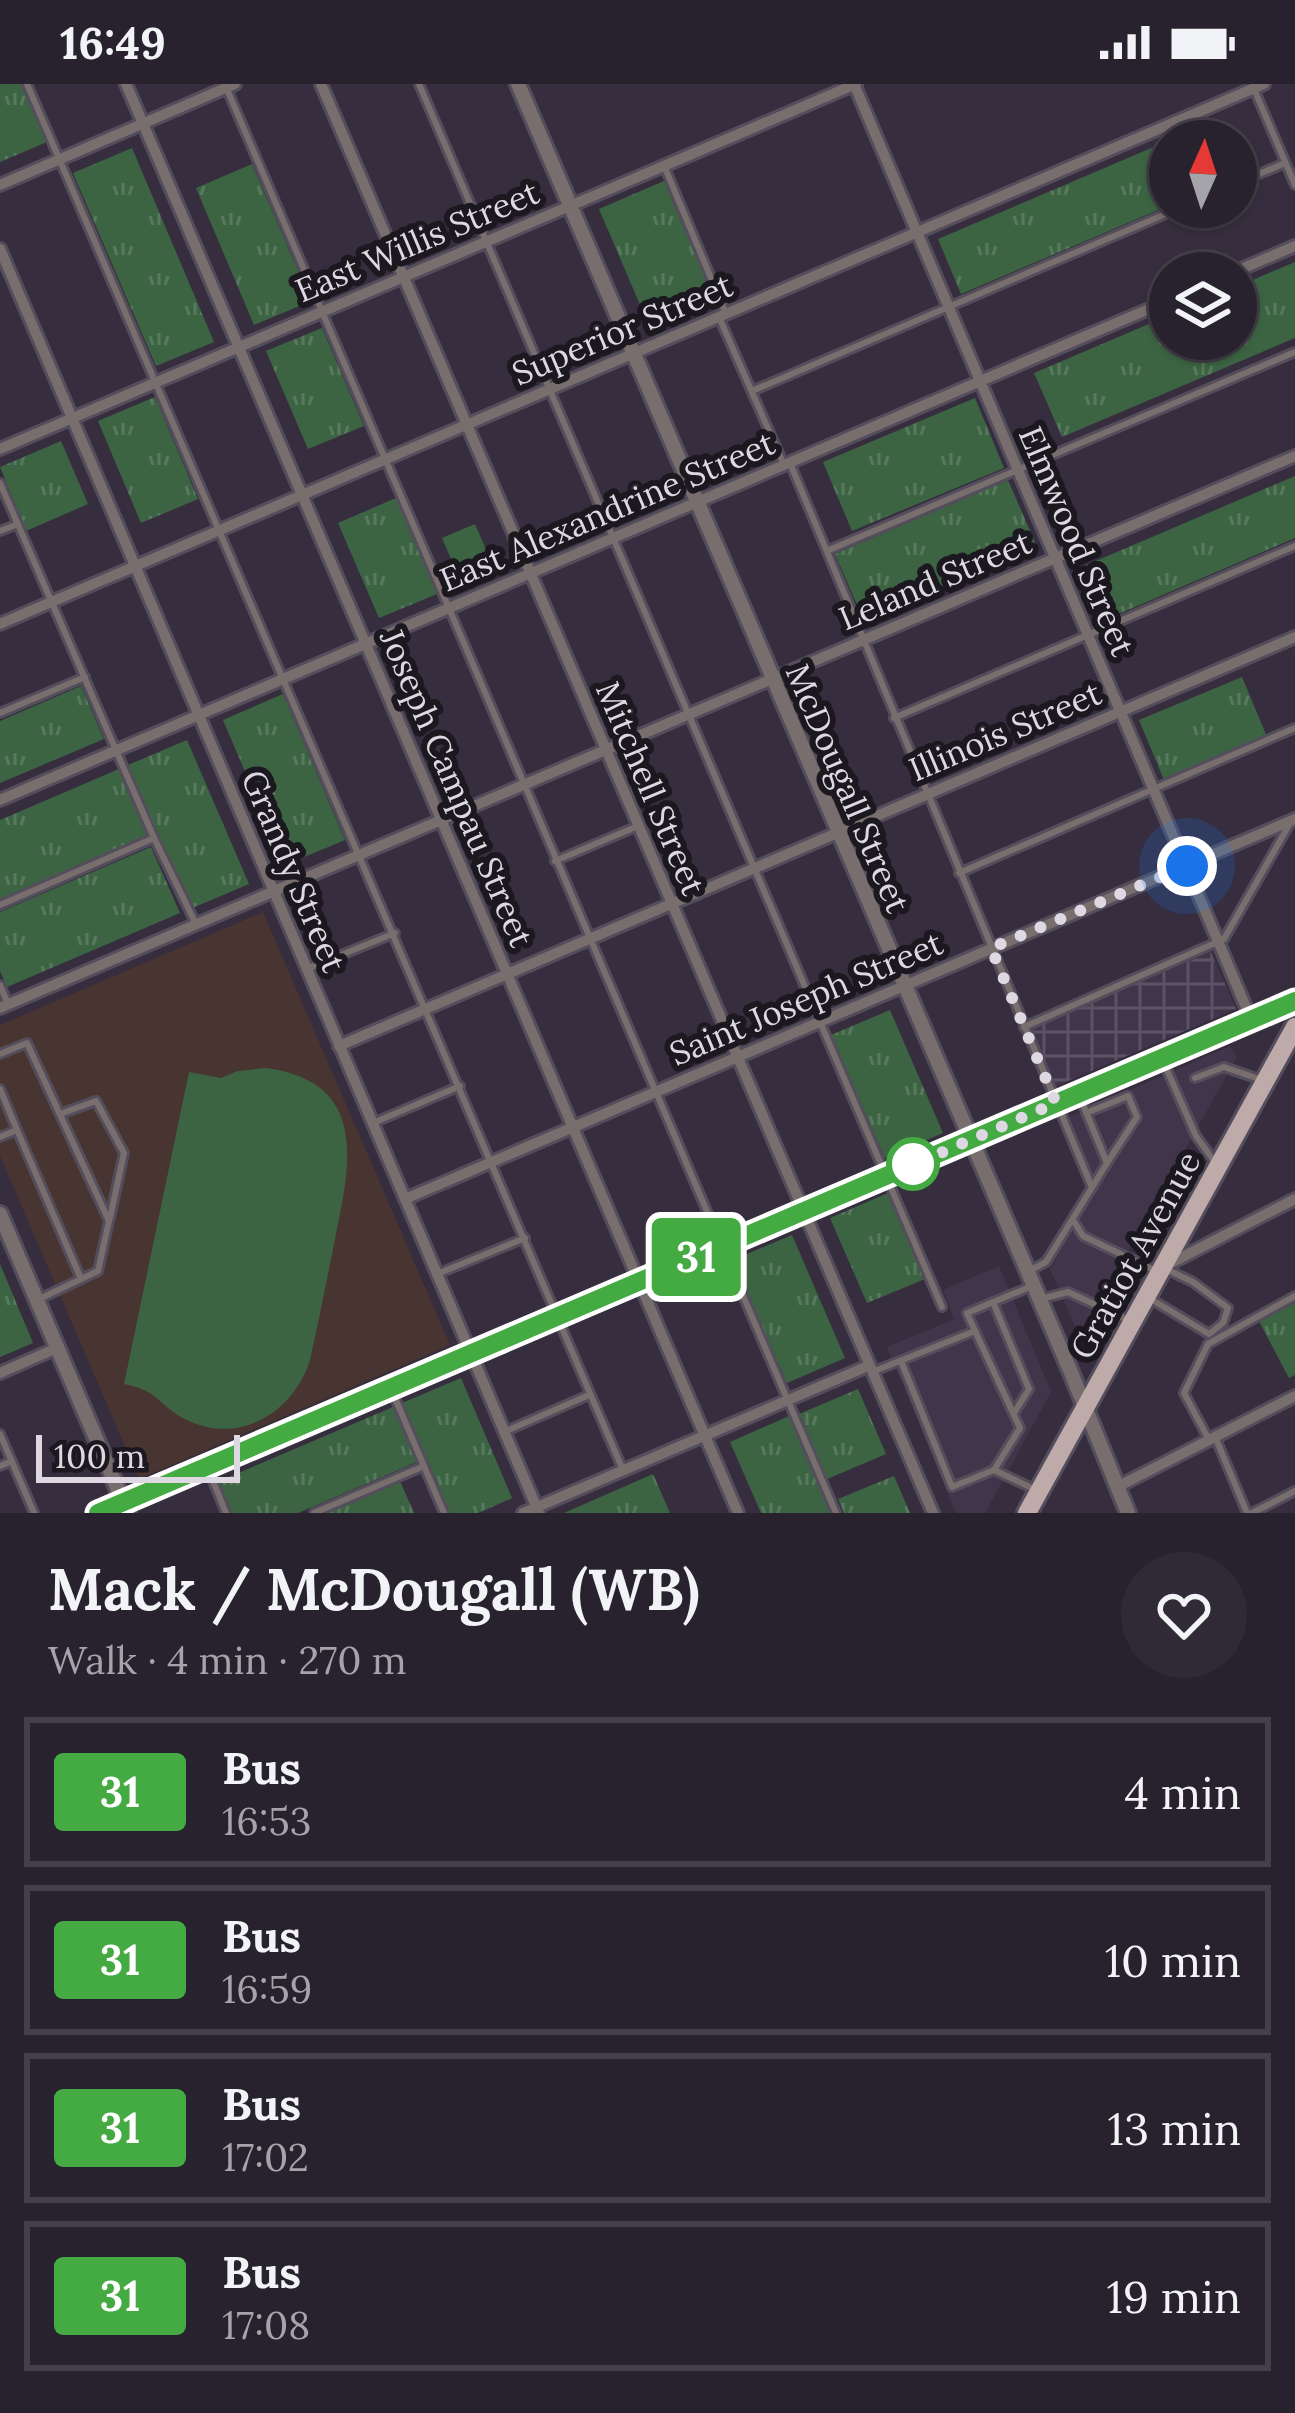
<!DOCTYPE html>
<html lang="en">
<head>
<meta charset="utf-8">
<style>
	:root { --surface:#28222e; --page:#302a36; --text:#f1f3f6; --muted:#a5a4aa; --line:#443f4a }
	body { margin:0; font-family:Lora,serif; background:var(--page); color:var(--text); height:100vh; display:flex; flex-direction:column; font-size:45px; white-space:nowrap }
	* { box-sizing:border-box; margin:0 }
	p { font-size:39px; color:var(--muted) }
	.icon { flex:none; width:66px; height:66px; fill:none; stroke:currentColor; stroke-width:2; stroke-linecap:round; stroke-linejoin:round }
	.map { position:relative; height:1429px; overflow:hidden }
	.details { display:flex; flex-direction:column; background:var(--surface); flex:1 }
	.details>* { flex:none }
	.badge { padding:0 24px; border-radius:9px; font-size:42px; line-height:78px }
	.needle { width:78px; rotate:3deg }
	.controls { position:absolute; left:1149px; top:36px; display:grid; gap:24px }
	.controls a { display:grid; place-items:center; width:108px; height:108px; border-radius:50%; background:var(--surface); box-shadow:0 3px 9px #0004,0 0 0 3px var(--line); font-size:60px }
	.scale { position:absolute; left:36px; bottom:30px; width:204px; box-sizing:border-box; padding-left:12px; border:6px solid #ddd8e2; border-top:0; font-size:33px; line-height:42px; white-space:nowrap; color:#ddd8e2; -webkit-text-stroke:9px #1c181f; paint-order:stroke }
	.you { position:absolute; width:60px; height:60px; margin:-30px; border:9px solid #fff; border-radius:50%; background:#1a73e8; box-shadow:0 0 0 18px #1a73e833 }
	.map>.badge { position:absolute; translate:-50% -50%; box-shadow:0 0 0 6px #fff }
	.round { display:grid; place-items:center; flex:none; width:126px; height:126px; border-radius:63px; background:var(--page) }
	.summary { display:flex; align-items:center; justify-content:space-between; height:204px; padding:0 48px }
	h1 { font-size:57px; font-weight:700; line-height:90px }
	ul { padding:0; list-style:none }
	li { display:flex; align-items:center; gap:36px; height:150px; margin:0 24px 18px; padding:0 24px; border:6px solid var(--line); border-radius:0px }
	li div { flex:1 }
	li b { display:block; font-size:45px }
	li em { font-style:normal }
	li .badge { min-width:132px; font-weight:700; text-align:center }
	.status { display:flex; justify-content:space-between; align-items:center; height:84px; padding:0 60px; background:var(--surface); direction:ltr }
	.status svg { height:33px; fill:currentColor }
	.map>svg:first-child { display:block }
	.built { fill:#40354b }
	.industrial { fill:url(#industrial-grid) }
	.education { fill:#483430 }
	.grass { fill:url(#grass-tufts) }
	.green { fill:#3c6443 }
	.lines { fill:none; stroke-linecap:round; stroke-linejoin:round }
	.service-casing { stroke:#544d5c; stroke-width:12 }
	.minor-casing { stroke:#544d5c; stroke-width:16 }
	.tertiary-casing { stroke:#544d5c; stroke-width:20 }
	.secondary-casing { stroke:#544d5c; stroke-width:21 }
	.primary-casing { stroke:#544d5c; stroke-width:24 }
	.service { stroke:#796e6e; stroke-width:6 }
	.minor { stroke:#796e6e; stroke-width:10 }
	.tertiary { stroke:#796e6e; stroke-width:14 }
	.secondary { stroke:#a19090; stroke-width:15 }
	.primary { stroke:#bfaaaa; stroke-width:18 }
	.line-casing { stroke:#fff; stroke-width:27 }
	.line { stroke:#44aa42; stroke-width:18 }
	.walk { stroke:#ddd8e2; stroke-width:12; stroke-dasharray:0 21.6 }
	.stop-dot { fill:#fff; stroke:#44aa42; stroke-width:6 }
	.labels { text-anchor:middle; dominant-baseline:central; stroke-width:12; stroke-linejoin:round; paint-order:stroke }
	.street-label { font-size:33px; fill:#ddd8e2; stroke:#1c181f }
</style>
</head>
<body>
<div class="status"><b>16:49</b><svg viewBox="0 0 49 12"><path d="M0 12V9h3v3zM5 12V6h3v6zM10 12V3h3v9zM15 12V0h3v12zM26 1h20v11H26zM47 4h2v5h-2z"/></svg></div>
<div class="map">
<svg width="1295" height="1429" viewBox="0 0 1295 1429">
	<defs>
		<pattern id="industrial-grid" width="8" height="8" patternUnits="userSpaceOnUse" patternTransform="scale(3)"><rect width="8" height="8" fill="#40354b"/><path d="M0 4h8M4 0v8" fill="none" stroke="#5b5265"/></pattern>
		<pattern id="grass-tufts" width="24" height="20" patternUnits="userSpaceOnUse" patternTransform="scale(3)"><rect width="24" height="20" fill="#3c6443"/><path d="M3 7l-1-3M5 7V3M7 7l1-3M15 17l-1-3M17 17v-4M19 17l1-3" fill="none" stroke="#58795e"/></pattern>
	</defs>
	<rect width="100%" height="100%" fill="#362e3e"/>
	<g class="built">
		<polygon points="1230,962 1237,973 1080,1253 1050,1185 1097,1103 1066,1034"/>
		<polygon points="999,1182 1051,1308 985,1429 956,1429 887,1263 954,1235 943,1206"/>
	</g>
	<polygon class="industrial" points="1211,868 1236,925 1056,1002 1032,944"/>
	<polygon class="education" points="263,828 450,1261 139,1395 0,1072 0,941"/>
	<g class="grass">
		<polygon points="0,0 22,0 47,58 0,78"/>
		<polygon points="1217,36 1226,57 1170,57 1170,121 961,210 938,155"/>
		<polygon points="132,64 214,258 156,282 73,89"/>
		<polygon points="252,80 311,217 254,241 196,104"/>
		<polygon points="664,97 715,216 650,244 599,125"/>
		<polygon points="1295,178 1295,254 1062,353 1034,289 1170,231 1170,255 1236,255 1236,203"/>
		<polygon points="322,244 364,342 308,365 266,267"/>
		<polygon points="155,313 198,415 141,439 98,337"/>
		<polygon points="975,314 1004,384 852,447 823,378"/>
		<polygon points="61,357 88,420 26,447 0,383"/>
		<polygon points="1295,392 1295,454 1100,538 1077,485"/>
		<polygon points="1008,396 1037,463 864,537 835,470"/>
		<polygon points="396,414 437,510 379,534 338,439"/>
		<polygon points="1242,593 1267,653 1164,696 1139,636"/>
		<polygon points="81,602 104,655 0,699 0,637"/>
		<polygon points="283,610 345,756 285,781 223,636"/>
		<polygon points="187,656 249,800 190,825 128,681"/>
		<polygon points="119,685 148,751 0,815 0,736"/>
		<polygon points="151,763 180,829 7,903 0,887 0,828"/>
		<polygon points="890,926 943,1049 885,1074 831,951"/>
		<polygon points="888,1109 925,1195 867,1219 830,1134"/>
		<polygon points="792,1151 845,1274 787,1299 733,1176"/>
		<polygon points="0,1180 33,1259 0,1273"/>
		<polygon points="1295,1219 1295,1291 1289,1294 1259,1237"/>
		<polygon points="461,1294 512,1414 478,1429 449,1429 402,1319"/>
		<polygon points="858,1305 886,1370 827,1395 799,1330"/>
		<polygon points="393,1323 417,1378 298,1429 231,1429 217,1398"/>
		<polygon points="789,1332 831,1429 761,1429 730,1358"/>
		<polygon points="653,1390 670,1429 564,1429"/>
		<polygon points="894,1392 910,1429 844,1429 838,1415"/>
		<polygon points="400,1397 414,1429 325,1429"/>
	</g>
	<g class="green">
		<polygon points="475,440 490,475 457,489 442,454"/>
		<path d="M267 984C370 999 350 1081 335 1155 327 1195 319 1236 310 1276 294 1327 242 1361 189 1337 158 1323 161 1307 124 1300L189 988 221 994 238 987Z"/>
	</g>
	<g class="lines">
		<g class="service-casing">
			<g id="service">
				<polyline points="27,0 623,1386"/>
				<polyline points="419,0 942,1223"/>
				<polyline points="226,3 836,1429"/>
				<polyline points="1254,5 1295,101"/>
				<polyline points="665,84 726,230"/>
				<polyline points="1236,100 1285,79"/>
				<polyline points="719,233 784,381"/>
				<polyline points="752,307 1182,123"/>
				<polyline points="790,379 1091,1101"/>
				<polyline points="0,399 154,754 196,840"/>
				<polyline points="0,447 18,440"/>
				<polyline points="829,466 1295,268"/>
				<polyline points="0,629 85,593"/>
				<polyline points="894,634 1295,462"/>
				<polyline points="555,777 638,742"/>
				<polyline points="959,789 1295,644"/>
				<polyline points="0,821 154,754"/>
				<polyline points="307,885 395,849"/>
				<polyline points="0,901 8,920"/>
				<polyline points="1024,943 1224,855 1289,741"/>
				<polyline points="0,970 27,959 109,1137 98,1187 37,1216"/>
				<polyline points="1163,977 1196,1052 1214,1077"/>
				<polyline points="1195,994 1224,983 1259,995"/>
				<polyline points="0,1005 17,1046 0,1053"/>
				<polyline points="1086,1029 1128,1012 1137,1033 1107,1079"/>
				<polyline points="60,1030 96,1017 124,1069 110,1134"/>
				<polyline points="373,1039 460,1002"/>
				<polyline points="17,1046 81,1195"/>
				<polyline points="1073,1136 1083,1152 1156,1187"/>
				<polyline points="1029,1187 1046,1178 1107,1079 1079,1011"/>
				<polyline points="437,1190 525,1154"/>
				<polyline points="1149,1214 1209,1250 1223,1239 1228,1224 1193,1198 1164,1184"/>
				<polyline points="1041,1215 1068,1208 1128,1236"/>
				<polyline points="993,1218 1029,1305 1014,1329"/>
				<polyline points="901,1277 952,1403 994,1386 1020,1344 975,1247"/>
				<polyline points="872,1288 975,1247 967,1229 1032,1202"/>
				<polyline points="392,1307 444,1429"/>
				<polyline points="504,1348 589,1311"/>
				<polyline points="0,1350 34,1429"/>
				<polyline points="1216,1355 1247,1429"/>
				<polyline points="1209,1356 1184,1309 1208,1260 1295,1212"/>
				<polyline points="0,1382 12,1377"/>
				<polyline points="207,1382 226,1429"/>
				<polyline points="994,1386 1034,1405"/>
				<polyline points="314,1429 424,1382"/>
				<polyline points="1252,1429 1295,1407"/>
			</g>
		</g>
		<g class="minor-casing">
			<g id="minor">
				<polyline points="126,0 738,1429"/>
				<polyline points="321,0 933,1429"/>
				<polyline points="854,0 1251,935"/>
				<polyline points="0,101 235,0"/>
				<polyline points="0,165 539,1429"/>
				<polyline points="1232,189 1295,162"/>
				<polyline points="0,365 856,0"/>
				<polyline points="0,540 1264,0"/>
				<polyline points="0,716 1170,216"/>
				<polyline points="0,924 1295,372"/>
				<polyline points="339,962 1295,553"/>
				<polyline points="405,1115 1295,735"/>
				<polyline points="1165,1182 1295,1115"/>
				<polyline points="0,1289 57,1264"/>
				<polyline points="1117,1403 1295,1312"/>
				<polyline points="523,1429 868,1282"/>
			</g>
		</g>
		<g class="tertiary-casing">
			<g id="tertiary">
				<polyline points="518,0 1070,1286 1128,1429"/>
				<polyline points="0,1130 128,1429"/>
			</g>
		</g>
		<g class="secondary-casing">
			<polyline id="secondary" points="98,1429 1295,917"/>
		</g>
		<g class="primary-casing">
			<polyline id="primary" points="1027,1429 1295,943"/>
		</g>
		<use href="#service" class="service"/>
		<use href="#minor" class="minor"/>
		<use href="#tertiary" class="tertiary"/>
		<use href="#secondary" class="secondary"/>
		<use href="#primary" class="primary"/>
	</g>
	<g class="lines">
		<g class="line-casing">
			<polyline id="line" points="98,1429 1295,917"/>
		</g>
		<use href="#line" class="line"/>
		<polyline class="walk" points="913,1080 908,1083 1056,1019 991,864 1187,782"/>
	</g>
	<circle class="stop-dot" cx="913" cy="1080" r="24"/>
	<g class="labels">
		<g class="street-label">
			<text transform="translate(417 157) rotate(-23)">East Willis Street</text>
			<text transform="translate(622 245) rotate(-23)">Superior Street</text>
			<text transform="translate(607 427) rotate(-23)">East Alexandrine Street</text>
			<text transform="translate(1077 457) rotate(67)">Elmwood Street</text>
			<text transform="translate(935 496) rotate(-23)">Leland Street</text>
			<text transform="translate(1005 647) rotate(-23)">Illinois Street</text>
			<text transform="translate(457 704) rotate(67)">Joseph Campau Street</text>
			<text transform="translate(651 704) rotate(67)">Mitchell Street</text>
			<text transform="translate(848 704) rotate(67)">McDougall Street</text>
			<text transform="translate(294 787) rotate(67)">Grandy Street</text>
			<text transform="translate(806 914) rotate(-23)">Saint Joseph Street</text>
			<text transform="translate(1135 1171) rotate(-61)">Gratiot Avenue</text>
		</g>
	</g>
</svg>
<div class="controls">
<a><svg class="needle" viewBox="-14 -14 28 28"><path d="M0-13l5 13h-10z" fill="#e53935"/><path d="M0 13l5-13h-10z" fill="#a5a4aa"/></svg></a>
<a><svg class="icon" aria-label="layers" viewBox="0 0 24 24"><path d="M12 4l9 5-9 5-9-5zM3 14l9 5 9-5"/></svg></a>
</div>
<div class="scale">100 m</div>
<div class="you" style="left:1187px;top:782px"></div>
<b class="badge" style="left:696px;top:1173px;background:#44aa42;color:#fff">31</b>
</div>
<section class="details">
<div class="summary"><div><h1>Mack / McDougall (WB)</h1><p>Walk · 4 min · 270 m</p></div><a class="round"><svg class="icon" aria-label="heart" viewBox="0 0 24 24"><path d="M12 20l-8-8c-3-5 5-10 8-4 3-6 11-1 8 4z"/></svg></a></div>
<ul>
<li><span class="badge" style="background:#44aa42;color:#fff">31</span><div><b>Bus</b><p>16:53</p></div><em>4 min</em></li>
<li><span class="badge" style="background:#44aa42;color:#fff">31</span><div><b>Bus</b><p>16:59</p></div><em>10 min</em></li>
<li><span class="badge" style="background:#44aa42;color:#fff">31</span><div><b>Bus</b><p>17:02</p></div><em>13 min</em></li>
<li><span class="badge" style="background:#44aa42;color:#fff">31</span><div><b>Bus</b><p>17:08</p></div><em>19 min</em></li>
</ul>
</section>
</body>
</html>
